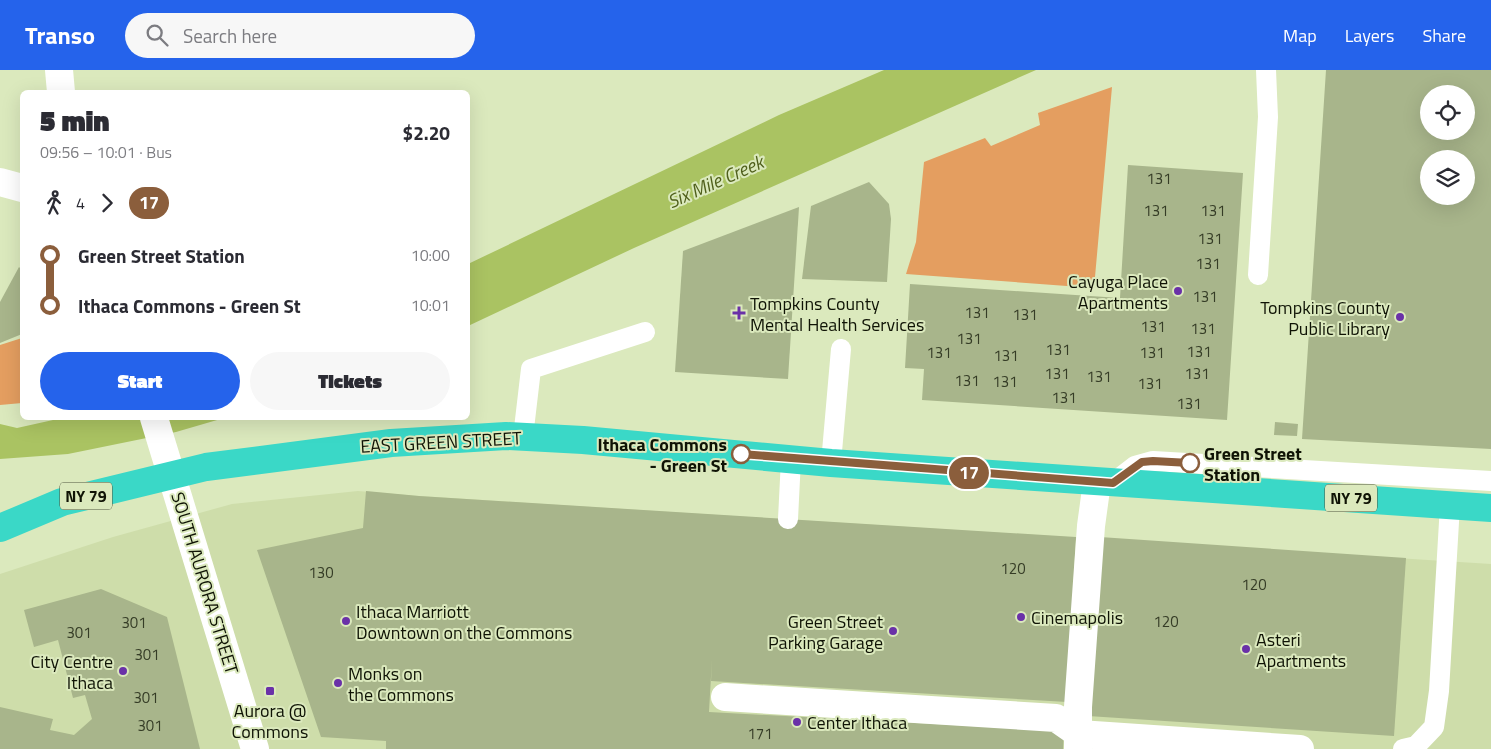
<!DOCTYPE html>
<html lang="en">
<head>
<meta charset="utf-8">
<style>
	:root { --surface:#fff; --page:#f7f7f7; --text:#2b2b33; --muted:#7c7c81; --accent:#2563eb }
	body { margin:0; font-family:"Titillium Web",sans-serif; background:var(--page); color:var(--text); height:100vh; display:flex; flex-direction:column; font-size:19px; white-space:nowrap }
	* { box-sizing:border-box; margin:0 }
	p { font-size:16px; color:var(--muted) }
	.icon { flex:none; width:28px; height:28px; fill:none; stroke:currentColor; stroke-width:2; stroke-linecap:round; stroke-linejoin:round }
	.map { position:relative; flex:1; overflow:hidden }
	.panel { position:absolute; left:20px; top:20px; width:450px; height:330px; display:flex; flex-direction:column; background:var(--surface); border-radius:8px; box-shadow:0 5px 20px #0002 }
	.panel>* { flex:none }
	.badge { padding:0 10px; border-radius:16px; font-size:18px; line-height:32px }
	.controls { position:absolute; left:1420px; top:15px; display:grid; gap:10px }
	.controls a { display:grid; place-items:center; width:55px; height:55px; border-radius:50%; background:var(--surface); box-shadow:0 5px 20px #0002; font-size:25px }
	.map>.badge { position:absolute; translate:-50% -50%; box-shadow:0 0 0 2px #fff }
	.legs { display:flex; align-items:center; gap:8px; height:55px; padding:0 20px; font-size:16px }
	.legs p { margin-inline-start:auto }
	.summary { display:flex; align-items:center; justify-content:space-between; height:85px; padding:0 20px }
	h1 { font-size:28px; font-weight:800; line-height:38px }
	.cta { display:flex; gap:10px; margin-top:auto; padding:10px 20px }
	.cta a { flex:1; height:58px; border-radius:30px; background:var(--accent); color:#fff; font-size:20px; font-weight:800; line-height:58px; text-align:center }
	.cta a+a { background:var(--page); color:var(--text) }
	ul { padding:0 20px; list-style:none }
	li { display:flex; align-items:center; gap:18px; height:50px; font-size:19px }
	li i { display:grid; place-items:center; width:8px; height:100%; margin:0 6px; background:currentColor }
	li i::after { content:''; width:12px; height:12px; margin:-6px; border:4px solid; border-radius:50%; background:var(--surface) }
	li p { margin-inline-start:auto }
	li:first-child i { background:linear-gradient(#0000 50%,currentColor 0) }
	li:last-child i { background:linear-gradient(currentColor 50%,#0000 0) }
	header { display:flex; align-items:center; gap:30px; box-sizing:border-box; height:70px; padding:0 25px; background:var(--accent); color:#fff }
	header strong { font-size:24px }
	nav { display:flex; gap:28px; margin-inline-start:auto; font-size:18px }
	.search { width:350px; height:45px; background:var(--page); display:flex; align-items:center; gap:12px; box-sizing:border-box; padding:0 18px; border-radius:28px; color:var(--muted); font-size:19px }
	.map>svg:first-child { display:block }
	.built { fill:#ceddaa }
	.green { fill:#e49e60 }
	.water { fill:#aac362 }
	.building { fill:#a8b58b; fill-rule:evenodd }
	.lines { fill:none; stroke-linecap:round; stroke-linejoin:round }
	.service { stroke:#fff; stroke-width:20 }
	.pedestrian { stroke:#fff; stroke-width:28 }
	.tertiary { stroke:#fff; stroke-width:28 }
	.trunk { stroke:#3ad8c7; stroke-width:28 }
	.line-1-casing { stroke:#fff; stroke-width:11 }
	.line-1 { stroke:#8b5e3c; stroke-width:8 }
	.poi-dot { fill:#6a31a8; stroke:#dbe9bd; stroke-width:2 }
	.stop-1-dot { fill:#fff; stroke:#8b5e3c; stroke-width:2.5 }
	.labels { text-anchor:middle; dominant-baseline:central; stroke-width:4; stroke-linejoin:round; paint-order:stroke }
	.number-label { font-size:15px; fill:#353c26 }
	.shield { fill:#dbe9bd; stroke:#4c533c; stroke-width:1 }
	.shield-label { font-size:16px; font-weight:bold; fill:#0f1305 }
	.poi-label { font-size:18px; fill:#0f1305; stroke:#dbe9bd; text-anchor:start }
	.street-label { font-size:18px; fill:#0f1305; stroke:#dbe9bd }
	.stop-label { font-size:18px; font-weight:bold; fill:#0f1305; stroke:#dbe9bd; text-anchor:end }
	.water-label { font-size:19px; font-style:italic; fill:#4f5f1b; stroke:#dbe9bd }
</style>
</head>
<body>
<header>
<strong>Transo</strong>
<div class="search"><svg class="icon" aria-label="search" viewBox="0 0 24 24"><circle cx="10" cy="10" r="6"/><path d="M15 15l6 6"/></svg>Search here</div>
<nav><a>Map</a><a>Layers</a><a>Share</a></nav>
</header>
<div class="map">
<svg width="1491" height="679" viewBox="0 0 1491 679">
	<rect width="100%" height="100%" fill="#dbe9bd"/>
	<polygon class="built" points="358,421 419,426 1491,494 1491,679 0,679 0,504 113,467 232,434"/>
	<g class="green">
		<polygon points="1112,17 1094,218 906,204 916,172 924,92 985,68 991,76 1040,55 1038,43"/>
		<polygon points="22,268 22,333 0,335 0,275"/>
	</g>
	<g class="water">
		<polygon points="884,0 1036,0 634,178 468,256 468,194 779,45"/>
		<polygon points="62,348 224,348 176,362 68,384 0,389 0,354 17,358"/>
	</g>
	<g class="building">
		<path d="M1326 0H1491V379L1302 369ZM1429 24H1466V61H1429ZM1429 89H1466V126H1429Z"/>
		<polygon points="1128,95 1243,103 1227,350 922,330 924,299 905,298 910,214 1120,228"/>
		<polygon points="869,112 889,134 891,149 887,212 802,209 811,136"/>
		<polygon points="799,137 788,309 675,302 683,181"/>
		<polygon points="19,197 22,200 22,264 0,273 0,232"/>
		<polygon points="1275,352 1298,354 1297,366 1274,365"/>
		<polygon points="366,421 419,426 1076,467 1067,632 711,611 712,589 709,642 1064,661 1063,679 386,679 386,671 321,667 257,480 363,458"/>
		<polygon points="1100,467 1406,488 1394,666 1088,646"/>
		<polygon points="101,519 167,547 200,679 0,679 0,637 53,649 50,660 74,665 92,649 85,625 73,628 58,570 34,577 24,540"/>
	</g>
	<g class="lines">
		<g class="service">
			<polyline points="1258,205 1268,47 1266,0"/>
			<polyline points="523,367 531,299 645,262"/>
			<polyline points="831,393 841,279"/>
			<polyline points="1113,413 1135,396 1153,391 1491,411"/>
			<polyline points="788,449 791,389"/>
			<polyline points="1403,679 1416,676 1434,657 1439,621 1450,435"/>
		</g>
		<g class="pedestrian">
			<polyline points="725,627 1056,648 1079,664 1300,679"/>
			<polyline points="1078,678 1078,637 1091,456 1097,412"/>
		</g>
		<g class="tertiary">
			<polyline points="59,0 61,22"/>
			<polyline points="0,112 22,118"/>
			<polyline points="154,348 255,679"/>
		</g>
		<polyline class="trunk" points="0,458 62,432 206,397 391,373 506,366 583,370 831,393 1491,438"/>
	</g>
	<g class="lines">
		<g class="line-1-casing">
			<polyline id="line-1" points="741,384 1113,413 1142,392 1153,391 1190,393"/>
		</g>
		<use href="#line-1" class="line-1"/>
	</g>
	<g class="poi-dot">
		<circle cx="1178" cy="221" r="5"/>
		<path d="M736.5 235.5h5v5h5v5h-5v5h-5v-5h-5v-5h5z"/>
		<circle cx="1400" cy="247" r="5"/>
		<circle cx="1021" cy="547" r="5"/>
		<circle cx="346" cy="551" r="5"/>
		<circle cx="893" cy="561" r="5"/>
		<circle cx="1246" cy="579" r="5"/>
		<circle cx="123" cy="601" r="5"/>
		<circle cx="338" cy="613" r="5"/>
		<rect x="265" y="616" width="10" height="10" rx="2.5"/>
		<circle cx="797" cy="652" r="5"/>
	</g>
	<g class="stop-1-dot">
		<circle cx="741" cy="384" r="9"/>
		<circle cx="1190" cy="393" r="9"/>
	</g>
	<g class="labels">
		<g class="number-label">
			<text x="1159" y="108">131</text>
			<text x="1156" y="140">131</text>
			<text x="1213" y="140">131</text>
			<text x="1210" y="168">131</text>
			<text x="1208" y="193">131</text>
			<text x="1205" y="226">131</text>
			<text x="977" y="242">131</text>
			<text x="1025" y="244">131</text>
			<text x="1153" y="256">131</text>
			<text x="1203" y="258">131</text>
			<text x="969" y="268">131</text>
			<text x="1058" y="279">131</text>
			<text x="1199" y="281">131</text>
			<text x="939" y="282">131</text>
			<text x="1152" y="282">131</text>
			<text x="1006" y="285">131</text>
			<text x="1057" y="303">131</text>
			<text x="1197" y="303">131</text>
			<text x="1099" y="306">131</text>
			<text x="967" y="310">131</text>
			<text x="1005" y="311">131</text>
			<text x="1150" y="313">131</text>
			<text x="1064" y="327">131</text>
			<text x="1189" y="333">131</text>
			<text x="1013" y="498">120</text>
			<text x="321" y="502">130</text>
			<text x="1254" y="514">120</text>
			<text x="1166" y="551">120</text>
			<text x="134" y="552">301</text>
			<text x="79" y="562">301</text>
			<text x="147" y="584">301</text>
			<text x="146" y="627">301</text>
			<text x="150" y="655">301</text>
			<text x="760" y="663">171</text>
		</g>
		<g class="shield">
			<rect x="60" y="412.5" width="52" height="27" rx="4"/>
			<rect x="1325" y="414.5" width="52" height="27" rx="4"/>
		</g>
		<g class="shield-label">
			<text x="86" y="426">NY 79</text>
			<text x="1351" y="428">NY 79</text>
		</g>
		<g class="poi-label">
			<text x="1168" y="211" text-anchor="end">Cayuga Place<tspan x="1168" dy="21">Apartments</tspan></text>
			<text x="750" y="233">Tompkins County<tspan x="750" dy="21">Mental Health Services</tspan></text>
			<text x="1390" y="237" text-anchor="end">Tompkins County<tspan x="1390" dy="21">Public Library</tspan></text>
			<text x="356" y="541">Ithaca Marriott<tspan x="356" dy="21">Downtown on the Commons</tspan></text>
			<text x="1031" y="547">Cinemapolis</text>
			<text x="883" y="551" text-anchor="end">Green Street<tspan x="883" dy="21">Parking Garage</tspan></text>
			<text x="1256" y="569">Asteri<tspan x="1256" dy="21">Apartments</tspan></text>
			<text x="113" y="591" text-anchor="end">City Centre<tspan x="113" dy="21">Ithaca</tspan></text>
			<text x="348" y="603">Monks on<tspan x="348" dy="21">the Commons</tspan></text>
			<text x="270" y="640" text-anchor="middle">Aurora @<tspan x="270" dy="21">Commons</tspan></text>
			<text x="807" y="652">Center Ithaca</text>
		</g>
		<g class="street-label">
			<text transform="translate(441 372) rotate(-3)">EAST GREEN STREET</text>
			<text transform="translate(205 513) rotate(73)">SOUTH AURORA STREET</text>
		</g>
		<g class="stop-label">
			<text x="727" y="374">Ithaca Commons<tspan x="727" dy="21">- Green St</tspan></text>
			<text x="1204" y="383" text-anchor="start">Green Street<tspan x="1204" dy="21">Station</tspan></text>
		</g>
		<g class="water-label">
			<text transform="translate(715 111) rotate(-24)">Six Mile Creek</text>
		</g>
	</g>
</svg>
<div class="controls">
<a><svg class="icon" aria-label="locate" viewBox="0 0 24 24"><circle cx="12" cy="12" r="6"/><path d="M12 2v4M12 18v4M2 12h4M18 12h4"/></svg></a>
<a><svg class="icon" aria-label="layers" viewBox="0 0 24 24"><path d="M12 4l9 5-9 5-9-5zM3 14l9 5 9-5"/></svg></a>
</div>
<b class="badge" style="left:969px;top:403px;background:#8b5e3c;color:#fff">17</b>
<section class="panel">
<div class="summary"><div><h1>5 min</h1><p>09:56 – 10:01 · Bus</p></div><b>$2.20</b></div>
<div class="legs"><svg class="icon" aria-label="walk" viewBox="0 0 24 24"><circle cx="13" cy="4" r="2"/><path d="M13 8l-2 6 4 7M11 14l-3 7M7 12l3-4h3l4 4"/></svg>4<svg class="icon" aria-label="forward" viewBox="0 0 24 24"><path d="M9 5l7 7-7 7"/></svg><b class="badge" style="background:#8b5e3c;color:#fff">17</b></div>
<ul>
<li><i style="color:#8b5e3c"></i><b>Green Street Station</b><p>10:00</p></li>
<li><i style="color:#8b5e3c"></i><b>Ithaca Commons - Green St</b><p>10:01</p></li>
</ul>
<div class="cta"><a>Start</a><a>Tickets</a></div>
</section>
</div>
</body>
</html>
